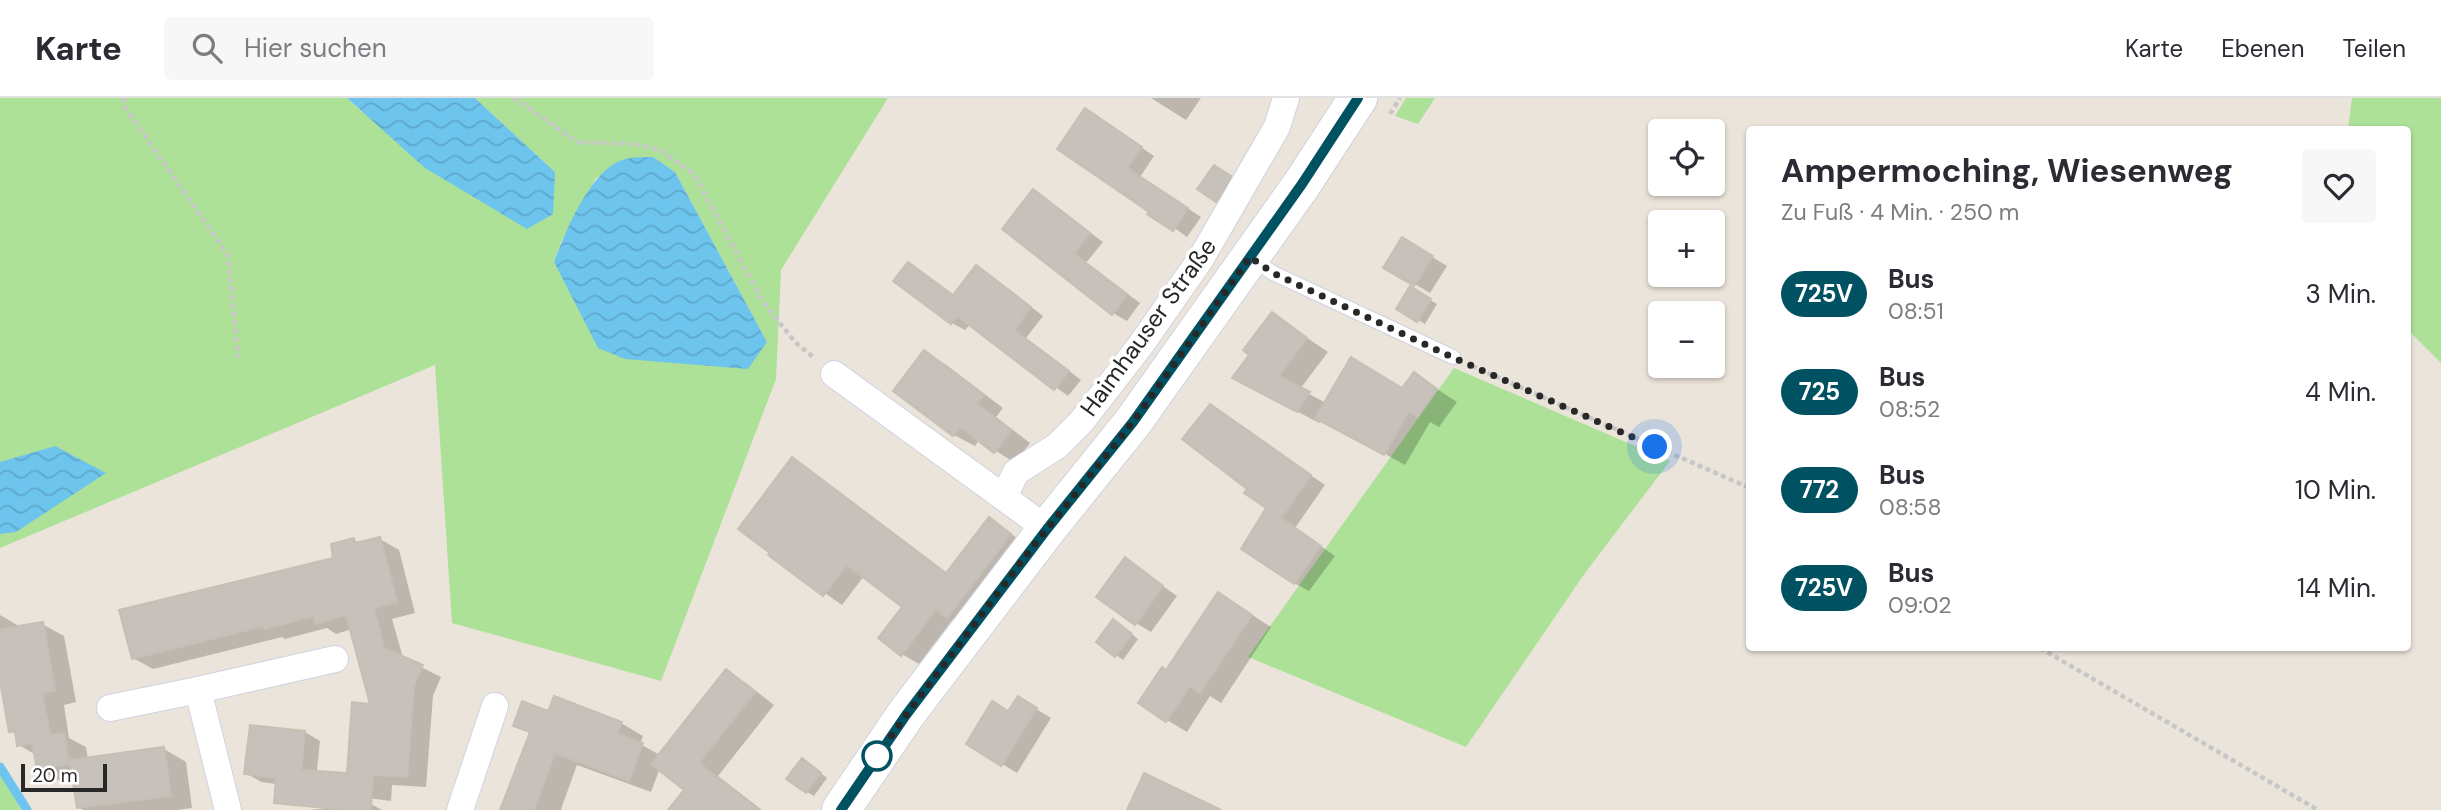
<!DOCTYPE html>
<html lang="de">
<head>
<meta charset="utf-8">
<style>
	:root { --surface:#fff; --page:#f7f7f7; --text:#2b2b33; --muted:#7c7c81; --line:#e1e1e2 }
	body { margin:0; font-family:"DM Sans",sans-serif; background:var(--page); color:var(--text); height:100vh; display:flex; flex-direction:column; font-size:26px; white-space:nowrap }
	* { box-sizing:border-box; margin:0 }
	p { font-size:23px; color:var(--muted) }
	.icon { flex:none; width:38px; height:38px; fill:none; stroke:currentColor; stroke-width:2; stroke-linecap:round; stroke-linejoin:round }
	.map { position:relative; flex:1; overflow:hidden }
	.details { position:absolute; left:1746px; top:28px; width:665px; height:525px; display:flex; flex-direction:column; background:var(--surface); border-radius:7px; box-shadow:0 2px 5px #0004 }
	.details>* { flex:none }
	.badge { padding:0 14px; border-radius:23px; font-size:24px; line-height:46px }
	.tools { position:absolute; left:1648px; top:21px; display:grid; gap:14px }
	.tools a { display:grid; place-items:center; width:77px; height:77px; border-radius:7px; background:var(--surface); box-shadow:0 2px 5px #0004; font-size:35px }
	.scale { position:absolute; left:21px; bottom:18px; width:86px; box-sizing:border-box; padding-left:7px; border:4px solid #282828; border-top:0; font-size:19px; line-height:24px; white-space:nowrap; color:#282828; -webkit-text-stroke:5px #fff; paint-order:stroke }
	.you { position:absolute; width:35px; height:35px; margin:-18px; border:5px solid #fff; border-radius:50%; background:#1a73e8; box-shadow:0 0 0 10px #1a73e833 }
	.map>.badge { position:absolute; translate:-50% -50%; box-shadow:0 0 0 4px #fff }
	.round { display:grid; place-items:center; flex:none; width:74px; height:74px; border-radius:7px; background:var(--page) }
	.headline { display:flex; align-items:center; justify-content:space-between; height:119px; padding:0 35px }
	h1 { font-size:33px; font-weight:700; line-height:52px }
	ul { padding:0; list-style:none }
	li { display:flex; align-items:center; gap:21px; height:98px; padding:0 35px }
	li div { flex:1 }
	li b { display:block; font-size:26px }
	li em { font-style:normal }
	li .badge { min-width:77px; font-weight:700; text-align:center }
	header { display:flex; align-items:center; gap:42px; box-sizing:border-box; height:98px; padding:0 35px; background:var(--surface); border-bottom:2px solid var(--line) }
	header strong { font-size:33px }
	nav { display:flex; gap:38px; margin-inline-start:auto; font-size:24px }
	.search { width:490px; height:63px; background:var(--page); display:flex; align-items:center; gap:18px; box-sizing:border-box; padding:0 24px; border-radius:7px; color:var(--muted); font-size:26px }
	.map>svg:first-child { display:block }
	.grass { fill:#ace197; fill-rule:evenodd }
	.water { fill:url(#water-waves) }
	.shadow { fill:#0003 }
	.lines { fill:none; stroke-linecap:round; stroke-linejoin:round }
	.stream { stroke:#6dc4ed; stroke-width:9 }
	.building { fill:#c6c1ba; stroke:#c6c0b4; stroke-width:2 }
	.lane-casing { stroke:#cfd2e1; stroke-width:16 }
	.street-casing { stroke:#cfd2e1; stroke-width:28 }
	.secondary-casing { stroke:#cfd2e1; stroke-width:40 }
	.path { stroke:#c7c7c7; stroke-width:4.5; stroke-dasharray:5 3.5; stroke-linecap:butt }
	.lane { stroke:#fff; stroke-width:14 }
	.street { stroke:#fff; stroke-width:26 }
	.secondary { stroke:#fff; stroke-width:38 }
	.line-casing { stroke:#fff; stroke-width:16 }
	.line { stroke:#005262; stroke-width:10 }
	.walk { stroke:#282828; stroke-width:7; stroke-dasharray:0 12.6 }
	.stop-dot { fill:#fff; stroke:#005262; stroke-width:3.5 }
	.labels { text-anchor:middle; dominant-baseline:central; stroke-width:7; stroke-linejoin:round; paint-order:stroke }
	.street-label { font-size:24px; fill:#282828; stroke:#fff }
</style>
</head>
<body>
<header>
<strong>Karte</strong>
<div class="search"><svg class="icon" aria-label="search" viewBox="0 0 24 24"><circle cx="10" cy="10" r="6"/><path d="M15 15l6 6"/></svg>Hier suchen</div>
<nav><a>Karte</a><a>Ebenen</a><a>Teilen</a></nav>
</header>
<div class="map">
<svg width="2441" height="712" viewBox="0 0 2441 712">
	<defs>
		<pattern id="water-waves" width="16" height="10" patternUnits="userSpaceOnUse" patternTransform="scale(1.75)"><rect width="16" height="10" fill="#6dc4ed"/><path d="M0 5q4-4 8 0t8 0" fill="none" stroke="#5ea8cb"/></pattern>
	</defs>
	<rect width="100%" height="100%" fill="#ebe4da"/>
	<g class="grass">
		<path d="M0 0H347L362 14 555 74 475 0H888L781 172 776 281 661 583 452 525 435 267 0 450ZM653 59 675 74 767 244 554 164 561 144 596 80Z"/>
		<polygon points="1406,0 1435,0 1418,26 1395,18"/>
		<polygon points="2352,0 2441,0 2441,265 2408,232 2408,32 2348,31"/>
		<polygon points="1454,270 1670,363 1585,475 1466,649 1248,559"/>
		<polygon points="0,674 21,712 0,712"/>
	</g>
	<g class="water">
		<polygon points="347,0 475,0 555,74 553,116 527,131 425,70"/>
		<path d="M653 59 675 74 767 244 748 271 625 261 598 250 554 164C565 134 591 70 625 61 634 59 644 59 653 59Z"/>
		<polygon points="55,348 106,375 16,434 0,436 0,364"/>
	</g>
	<g class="shadow">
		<polygon points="1151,0 1201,0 1186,22"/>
		<polygon points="1099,20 1154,58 1140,79 1201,119 1187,139 1151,113"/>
		<polygon points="1222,73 1237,83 1223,106 1217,102"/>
		<polygon points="1034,93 1103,144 1086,165 1140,205 1127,223 1113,215 1004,131"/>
		<polygon points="1403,141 1447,168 1430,195 1386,169"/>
		<polygon points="908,166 954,198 976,169 989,177 1043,218 1026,240 1081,282 1068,298 970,226 965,232 952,225"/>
		<polygon points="1411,191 1437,206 1425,226 1399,211"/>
		<polygon points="1272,216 1328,254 1300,291 1326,305 1403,292 1414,276 1457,304 1439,329 1430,324 1405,367 1322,321 1319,325 1257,292 1252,257"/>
		<polygon points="925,255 945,266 1003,310 996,319 1030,345 1015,365 979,342 975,348 954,337"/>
		<polygon points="1210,308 1325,387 1295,430 1335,458 1309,493 1294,485 1268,410 1249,391"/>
		<polygon points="793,362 810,372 948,476 990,421 1027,447 966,528 953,521 919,566 902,556 904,508 864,478 842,507 770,457"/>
		<polygon points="380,441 399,452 415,515 392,521 403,560 441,579 433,598 426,689 392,687 391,703 367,700 372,608 352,531 336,536 327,530 285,541 282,539 153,571 133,560 335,461 354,442 361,446"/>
		<polygon points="1125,462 1177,498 1151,534 1136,525"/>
		<polygon points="1219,496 1271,529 1221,605 1210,598 1187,634 1167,622 1167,574"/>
		<polygon points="0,517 19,528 42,526 64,538 76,604 64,607 69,640 86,649 88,661 164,651 186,664 192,710 177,712 83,712 79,709 74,681 60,683 38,670 36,657 19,647 17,637 10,633 0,573"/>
		<polygon points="1121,528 1138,541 1123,562 1116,557"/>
		<polygon points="726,573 746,585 774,607 718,678 762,712 677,712 687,691 660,670 651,694 577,667 561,711 562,712 503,712 531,636 515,627 549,615 621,625 643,638 640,646 660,657"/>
		<polygon points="1018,600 1051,620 1017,675 1002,666 1009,615"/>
		<polygon points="305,634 320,643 315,691 261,684 246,675"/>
		<polygon points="809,667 827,680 814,698 807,694"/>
		<polygon points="371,706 382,712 309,712"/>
	</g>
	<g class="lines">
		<polyline class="stream" points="0,669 27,712"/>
	</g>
	<g class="building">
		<polygon points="1085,10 1142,49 1127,70 1188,110 1173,133 1147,116 1149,114 1057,51"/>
		<polygon points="1214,67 1231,78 1216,104 1197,91"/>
		<polygon points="1033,91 1090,135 1074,156 1127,196 1112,217 1002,131"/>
		<polygon points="1402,139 1433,158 1414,188 1383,170"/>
		<polygon points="908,164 953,197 976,167 1031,209 1014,232 1069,273 1054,292 957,218 951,226 893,183"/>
		<polygon points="1410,188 1431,201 1417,224 1396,211"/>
		<polygon points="1272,214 1307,240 1279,278 1310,294 1297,314 1232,280 1249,257 1243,252"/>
		<polygon points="924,252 984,297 977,306 1011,332 994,355 960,329 953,338 893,293"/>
		<polygon points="1351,259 1402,290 1414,274 1437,291 1417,319 1409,313 1384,357 1315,320"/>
		<polygon points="1210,306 1311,377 1281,420 1321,448 1294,486 1241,451 1266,410 1244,395 1247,391 1182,341"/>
		<polygon points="792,359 946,475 989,419 1011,436 947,520 936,511 901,558 878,540 902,509 847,467 823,498 768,457 770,455 738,431"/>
		<polygon points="380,439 397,504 374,510 384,550 423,567 414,587 407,679 373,677 371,712 347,712 274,705 276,680 244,676 250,627 305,633 301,672 347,675 352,604 370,606 346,517 315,526 314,518 264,531 264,528 132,561 119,512 333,460 331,446 354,440 355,445"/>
		<polygon points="1125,459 1163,488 1135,527 1096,499"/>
		<polygon points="1218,494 1252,517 1200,595 1190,588 1166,624 1138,605 1162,569 1166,572"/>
		<polygon points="1113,521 1132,536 1115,559 1096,544"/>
		<polygon points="43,524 55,592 42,595 50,637 64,635 69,666 37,671 32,645 17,648 15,633 9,634 0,583 0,531"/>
		<polygon points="726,571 755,594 699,665 759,712 668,712 684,692 651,666"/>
		<polygon points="554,598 622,624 617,636 643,645 629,683 555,655 534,712 500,712 530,634 513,628 522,603 548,613"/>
		<polygon points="1018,598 1037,610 1001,668 966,646 992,603 1008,613"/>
		<polygon points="164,649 171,698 77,710 69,662"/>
		<polygon points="802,660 821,675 806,695 786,681"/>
		<polygon points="1144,675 1221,712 1127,712"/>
	</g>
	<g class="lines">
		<g class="lane-casing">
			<polyline id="lane" points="1250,159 1273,175 1453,259"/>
		</g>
		<g class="street-casing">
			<g id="street">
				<polyline points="834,276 1047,431"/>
				<polyline points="1004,399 1016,374 1057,348 1081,324 1140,248 1200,162 1277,29 1286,0"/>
				<polyline points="110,610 198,592"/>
				<polyline points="228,712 198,592 335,561"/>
				<polyline points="460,712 495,608"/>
			</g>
		</g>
		<g class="secondary-casing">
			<polyline id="secondary" points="841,712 906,616 1047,431 1133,324 1302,86 1358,0"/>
		</g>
		<g class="path">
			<polyline points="124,0 124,8 228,157 238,259"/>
			<polyline points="514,0 577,44 636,46 662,53 694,76 763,204 795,244 813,259"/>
			<polyline points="1390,16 1400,0"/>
			<polyline points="1472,268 1750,390"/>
			<polyline points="2040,550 2318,712"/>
		</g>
		<use href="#lane" class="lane"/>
		<use href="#street" class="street"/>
		<use href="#secondary" class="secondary"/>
	</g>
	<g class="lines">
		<g class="line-casing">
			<polyline id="line" points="841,712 906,617 1047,431 1133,324 1302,86 1358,0"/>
		</g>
		<use href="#line" class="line"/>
		<polyline class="walk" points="877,658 906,617 1031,451 1133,324 1250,159 1273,175 1452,259 1655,349"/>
	</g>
	<circle class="stop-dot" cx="877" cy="658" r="14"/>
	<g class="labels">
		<g class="street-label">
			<text transform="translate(1148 229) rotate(-54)">Haimhauser Straße</text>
		</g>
	</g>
</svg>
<div class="tools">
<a><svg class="icon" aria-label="locate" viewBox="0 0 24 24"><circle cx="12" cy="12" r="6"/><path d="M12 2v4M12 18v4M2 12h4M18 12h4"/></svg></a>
<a>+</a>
<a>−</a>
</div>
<div class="scale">20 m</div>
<div class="you" style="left:1655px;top:349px"></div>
<section class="details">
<div class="headline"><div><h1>Ampermoching, Wiesenweg</h1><p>Zu Fuß · 4 Min. · 250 m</p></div><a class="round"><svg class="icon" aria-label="heart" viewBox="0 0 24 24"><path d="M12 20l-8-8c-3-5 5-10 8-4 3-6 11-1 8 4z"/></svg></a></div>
<ul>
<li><span class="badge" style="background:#005262;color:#fff">725V</span><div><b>Bus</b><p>08:51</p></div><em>3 Min.</em></li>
<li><span class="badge" style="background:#005262;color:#fff">725</span><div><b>Bus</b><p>08:52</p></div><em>4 Min.</em></li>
<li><span class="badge" style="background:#005262;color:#fff">772</span><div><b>Bus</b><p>08:58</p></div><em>10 Min.</em></li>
<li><span class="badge" style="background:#005262;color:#fff">725V</span><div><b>Bus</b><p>09:02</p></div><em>14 Min.</em></li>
</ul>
</section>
</div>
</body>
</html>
